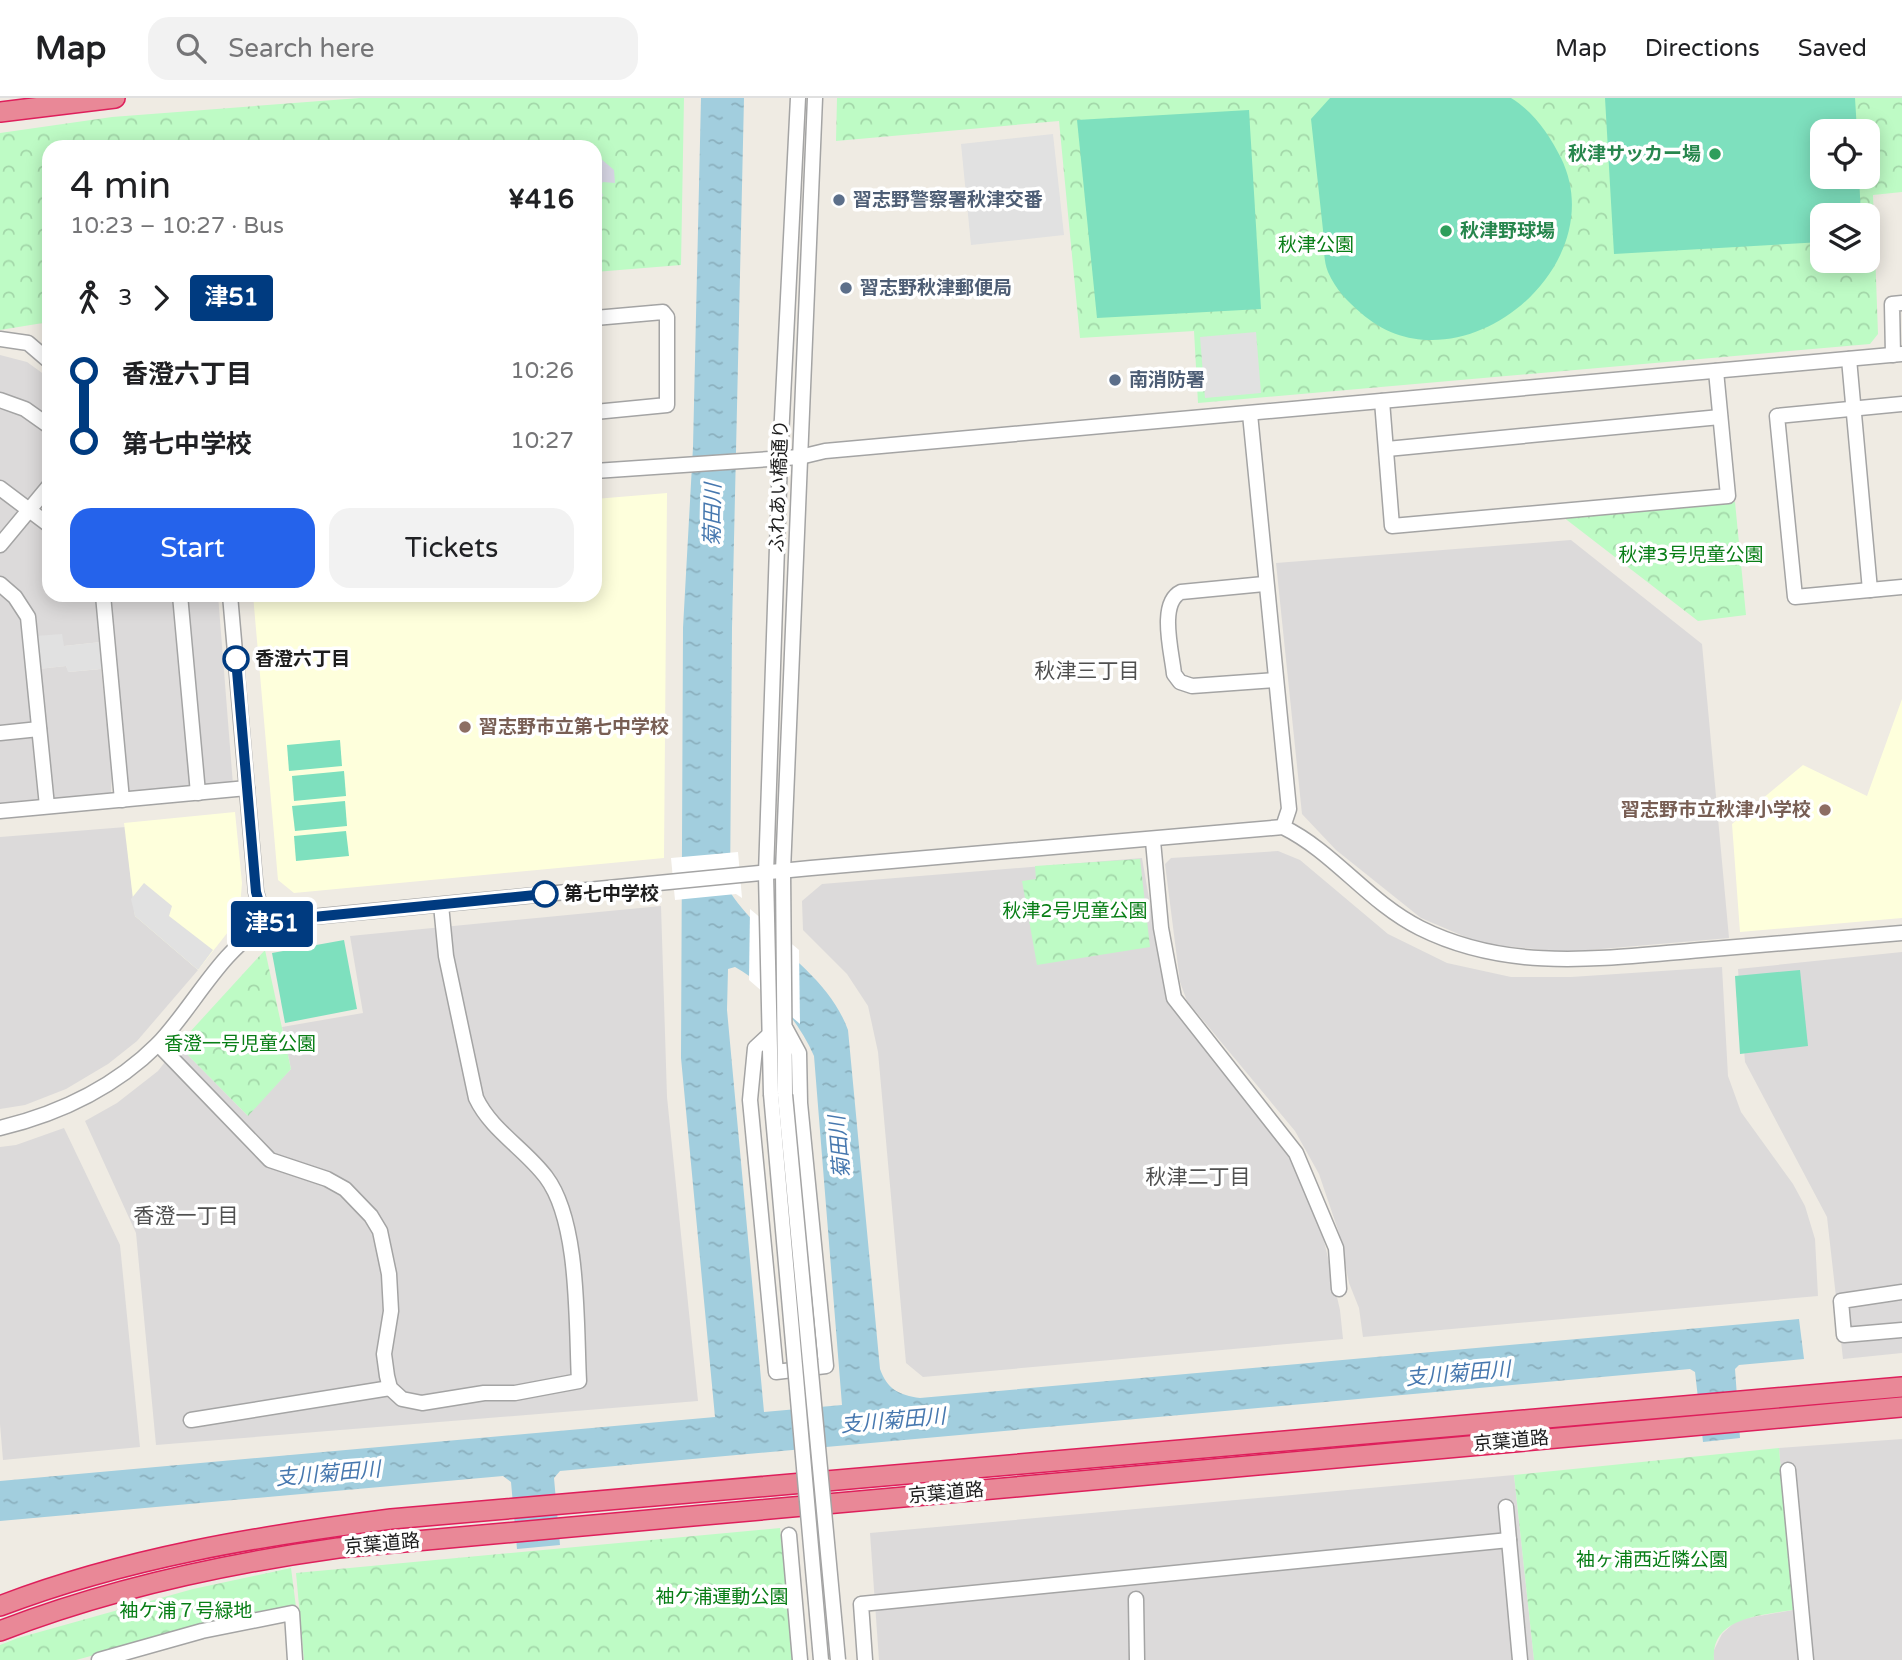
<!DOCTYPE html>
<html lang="en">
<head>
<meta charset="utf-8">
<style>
	:root { --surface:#fff; --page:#f2f2f2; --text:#202124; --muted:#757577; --line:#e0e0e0; --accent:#2563eb }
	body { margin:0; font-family:"Varela Round","Noto Sans JP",sans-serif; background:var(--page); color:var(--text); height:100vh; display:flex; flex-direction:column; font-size:26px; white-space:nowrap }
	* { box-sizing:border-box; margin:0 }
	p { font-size:23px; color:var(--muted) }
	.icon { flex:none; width:38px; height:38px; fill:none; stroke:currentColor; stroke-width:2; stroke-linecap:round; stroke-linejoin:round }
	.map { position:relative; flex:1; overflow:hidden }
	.sheet { position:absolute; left:42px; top:42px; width:560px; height:462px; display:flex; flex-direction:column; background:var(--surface); border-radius:21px; box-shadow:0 4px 18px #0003 }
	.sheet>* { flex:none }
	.badge { padding:0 14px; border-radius:5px; font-size:24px; line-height:46px }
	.buttons { position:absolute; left:1810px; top:21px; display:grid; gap:14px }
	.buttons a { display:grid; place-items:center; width:70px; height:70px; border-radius:14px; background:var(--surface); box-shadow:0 4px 18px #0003; font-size:35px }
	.map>.badge { position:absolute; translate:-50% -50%; box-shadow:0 0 0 4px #fff }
	.legs { display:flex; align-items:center; gap:10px; height:77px; padding:0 28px; font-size:23px }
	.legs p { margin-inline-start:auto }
	.headline { display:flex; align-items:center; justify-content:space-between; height:119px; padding:0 28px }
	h1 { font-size:38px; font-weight:600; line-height:52px }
	.button { display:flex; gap:14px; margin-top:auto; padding:14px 28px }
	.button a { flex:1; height:80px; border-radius:21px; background:var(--accent); color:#fff; font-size:28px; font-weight:600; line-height:80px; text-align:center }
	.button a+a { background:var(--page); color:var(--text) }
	ul { padding:0 28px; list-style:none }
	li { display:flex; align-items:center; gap:24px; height:70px; font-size:26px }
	li i { display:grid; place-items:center; width:10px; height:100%; margin:0 9px; background:currentColor }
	li i::after { content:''; width:18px; height:18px; margin:-9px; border:5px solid; border-radius:50%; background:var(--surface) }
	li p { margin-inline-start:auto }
	li:first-child i { background:linear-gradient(#0000 50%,currentColor 0) }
	li:last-child i { background:linear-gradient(currentColor 50%,#0000 0) }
	header { display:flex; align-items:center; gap:42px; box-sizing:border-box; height:98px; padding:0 35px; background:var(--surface); border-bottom:2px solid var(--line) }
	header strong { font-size:33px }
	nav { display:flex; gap:38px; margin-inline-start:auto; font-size:24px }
	.search { width:490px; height:63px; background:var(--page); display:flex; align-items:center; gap:18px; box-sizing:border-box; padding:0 24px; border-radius:21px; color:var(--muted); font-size:26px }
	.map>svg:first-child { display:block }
	.residential { fill:#dcdada }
	.education { fill:#feffdc }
	.park { fill:url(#park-crowns); fill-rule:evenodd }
	.pitch { fill:#7ee0be }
	.parking { fill:#e1e1e1 }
	.plaza { fill:#d8d7e5 }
	.water { fill:url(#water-ripples); fill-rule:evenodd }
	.pier { fill:#fff }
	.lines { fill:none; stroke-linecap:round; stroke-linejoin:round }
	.minor-casing { stroke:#a4a4a4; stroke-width:17 }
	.highway-casing { stroke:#de1f5b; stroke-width:22 }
	.minor { stroke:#fff; stroke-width:14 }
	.highway { stroke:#e98897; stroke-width:19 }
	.minor-bridge-casing { stroke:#a4a4a4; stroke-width:17; stroke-linecap:butt }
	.minor-bridge { stroke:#fff; stroke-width:14 }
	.line-1-casing { stroke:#fff; stroke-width:16 }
	.line-1 { stroke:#003b80; stroke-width:10 }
	.leisure-dot { fill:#2e9e5b; stroke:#fff; stroke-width:2.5 }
	.service-dot { fill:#5c6f8a; stroke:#fff; stroke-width:2.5 }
	.stop-1-dot { fill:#fff; stroke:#003b80; stroke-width:3.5 }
	.education-dot { fill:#8d6e63; stroke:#fff; stroke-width:2.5 }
	.labels { text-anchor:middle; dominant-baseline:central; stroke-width:7; stroke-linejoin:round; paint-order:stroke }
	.leisure-label { font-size:19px; font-weight:bold; fill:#27864d; stroke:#fff; text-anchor:end }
	.service-label { font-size:19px; font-weight:bold; fill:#4e5e75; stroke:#fff; text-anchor:start }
	.park-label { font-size:19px; fill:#087e16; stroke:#fff }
	.street-label { font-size:19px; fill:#1d1d1d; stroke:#fff }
	.stop-label { font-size:19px; font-weight:bold; fill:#1d1d1d; stroke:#fff; text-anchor:start }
	.education-label { font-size:19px; font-weight:bold; fill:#785e54; stroke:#fff; text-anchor:start }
	.water-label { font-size:21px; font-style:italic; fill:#4778af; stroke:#fff }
	.neighbourhood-label { font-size:21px; fill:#505050; stroke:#fff }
</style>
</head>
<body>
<header>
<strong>Map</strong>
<div class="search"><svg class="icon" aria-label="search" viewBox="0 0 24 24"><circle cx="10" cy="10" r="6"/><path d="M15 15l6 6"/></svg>Search here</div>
<nav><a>Map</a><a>Directions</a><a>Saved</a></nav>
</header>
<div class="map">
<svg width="1902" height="1562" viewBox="0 0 1902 1562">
	<defs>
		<pattern id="park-crowns" width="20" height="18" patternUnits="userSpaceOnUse" patternTransform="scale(1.75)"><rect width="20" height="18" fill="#befbc5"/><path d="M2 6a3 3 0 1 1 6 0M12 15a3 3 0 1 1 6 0" fill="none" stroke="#a3d7a9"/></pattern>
		<pattern id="water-ripples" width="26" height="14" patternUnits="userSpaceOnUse" patternTransform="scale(1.75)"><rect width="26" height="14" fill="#a2cede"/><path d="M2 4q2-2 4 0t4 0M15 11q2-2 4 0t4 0" fill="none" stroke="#8bb0be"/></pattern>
	</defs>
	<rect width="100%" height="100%" fill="#efebe3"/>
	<g class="residential">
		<polygon points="0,257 27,264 49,280 49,322 26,304 0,298"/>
		<polygon points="0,309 33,322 49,335 49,379 32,401 24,401 0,385"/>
		<polygon points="0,398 21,412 0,437"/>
		<polygon points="28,422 32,422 49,436 49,497 97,497 101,544 64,548 36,538 0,480 0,454"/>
		<polygon points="1571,442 1702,546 1729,840 1566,854 1482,846 1421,820 1336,752 1302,716 1276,465"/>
		<polygon points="0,495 15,507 21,524 32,626 0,630"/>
		<polygon points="108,497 174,497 195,692 126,697"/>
		<polygon points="187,497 218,497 233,687 201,690"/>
		<polygon points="66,568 69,574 101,571 112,675 111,697 50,704 38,571"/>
		<polygon points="32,638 38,703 0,707 0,641"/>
		<polygon points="126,729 136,818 198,872 137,943 108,966 66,991 25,1007 0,1011 0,739"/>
		<polygon points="1278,753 1300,762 1388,836 1447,865 1511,879 1571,879 1722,869 1728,978 1741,1014 1793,1086 1805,1108 1815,1141 1818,1198 1363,1239 1359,1210 1349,1185 1339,1135 1319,1076 1295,1033 1187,903 1180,884 1165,766 1171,760"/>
		<polygon points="1142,760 1166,898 1294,1059 1319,1121 1340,1212 1343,1241 923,1279 906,1265 878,954 868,908 847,876 803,832 802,803 822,786"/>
		<polygon points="661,808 667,999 698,1303 156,1347 136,1135 85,1023 117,1005 158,973 178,947 247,1017 291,971 282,929 363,915 350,838"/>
		<polygon points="1902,854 1902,1255 1843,1261 1827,1119 1745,964 1738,871"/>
		<polygon points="64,1030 120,1147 140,1349 3,1362 0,1326 0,1049 16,1047"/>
		<polygon points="1902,1341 1902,1562 1714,1562 1713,1554 1722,1536 1737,1522 1793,1512 1779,1350"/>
		<polygon points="1514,1377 1534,1562 879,1562 870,1435"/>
	</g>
	<g class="education">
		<polygon points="667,395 664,760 294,795 278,782 253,497 595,497 595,401"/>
		<polygon points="1902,601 1902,820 1740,834 1732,726 1803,667 1867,698"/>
		<polygon points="235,714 242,785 240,808 232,829 198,872 135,818 124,725"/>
	</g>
	<g class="park">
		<polygon points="360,0 684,0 681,167 595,174 595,49 49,49 49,224 0,232 0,35 112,19"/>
		<path d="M837 0H1902V94L1873 97 1878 236 1870 246 1198 305 1194 233 1080 240 1059 23 836 43ZM1822 33H1867V79H1822ZM1822 117H1867V163H1822Z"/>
		<polygon points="1735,404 1746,517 1698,523 1563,419"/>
		<polygon points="1140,761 1150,849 1037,867 1022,783 1036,781 1035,768"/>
		<polygon points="265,852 291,971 248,1018 178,947"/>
		<path d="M1779 1350 1793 1512C1763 1517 1710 1519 1714 1562H1534L1514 1377Z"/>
		<polygon points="780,1430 793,1562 304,1562 296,1475"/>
		<polygon points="291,1470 296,1509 228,1521 76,1562 0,1562 0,1547 18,1540 193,1491"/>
	</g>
	<g class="pitch">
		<path d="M1330 0H1511C1534 14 1549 36 1561 60 1615 171 1456 299 1361 215 1347 203 1336 192 1328 174 1323 162 1324 145 1323 132 1319 95 1315 58 1311 21Z"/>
		<polygon points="1605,0 1855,0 1857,33 1822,33 1822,79 1859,79 1861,117 1822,117 1822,144 1614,156"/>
		<polygon points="1249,12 1261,211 1097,220 1077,22"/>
		<polygon points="340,642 342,668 289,673 287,647"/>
		<polygon points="344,673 346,698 294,703 292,678"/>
		<polygon points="345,703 347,728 295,733 292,708"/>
		<polygon points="346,733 349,758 296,763 294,738"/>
		<polygon points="344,842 357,911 285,925 272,855"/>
		<polygon points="1800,872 1808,948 1740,956 1735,878"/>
	</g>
	<g class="parking">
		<polygon points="1053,36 1064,137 971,147 961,46"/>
		<polygon points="1256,234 1261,295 1205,300 1200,239"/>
		<polygon points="62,536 64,548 101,544 101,571 68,574 66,568 38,571 36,538"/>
		<polygon points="144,785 172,808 169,818 213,852 198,872 135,818 131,801"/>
	</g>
	<polygon class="plaza" points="595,60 600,60 614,72 615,85 603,84 600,88 603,98 596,101 597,113 595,112"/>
	<path class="water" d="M701 0H744L732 530 730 794C764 846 826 872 848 932L880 1271C887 1291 899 1297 920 1300L1799 1221 1804 1261 1739 1267 1735 1271 1740 1340 1703 1344 1695 1274 1690 1271 560 1373 554 1380 560 1447 517 1451 511 1384 503 1378 0 1423V1383L715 1319 681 960 683 530 693 349ZM735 869C769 888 799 923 814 958L842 1307 764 1314 727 912 728 871Z"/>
	<g class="pier">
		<polygon points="738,754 742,800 736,796 675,802 671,760"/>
		<polygon points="750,811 799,852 800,926 749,882"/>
	</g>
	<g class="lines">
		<g class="minor-casing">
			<g id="minor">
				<polyline points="595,220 663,214 667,219 667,307 595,314"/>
				<polyline points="0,241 28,245 49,263"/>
				<polyline points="1893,257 1892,206 1902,205"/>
				<polyline points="1849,261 1870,492"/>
				<polyline points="0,302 25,311 49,328"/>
				<polyline points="1382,303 1392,428 1728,398 1716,273"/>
				<polyline points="1902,306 1777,318 1795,499 1902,489"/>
				<polyline points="1250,316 1289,711 1283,729"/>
				<polyline points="1387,351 1720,319"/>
				<polyline points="595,373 800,359 825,353 1902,256"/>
				<polyline points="0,390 49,427"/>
				<polyline points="0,447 49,388"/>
				<polyline points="0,486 15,499 28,519 47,708"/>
				<path d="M1264 486 1181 494C1158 505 1172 555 1174 576L1180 584 1192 588 1275 582"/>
				<polyline points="103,497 122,702"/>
				<polyline points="180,497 198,695"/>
				<polyline points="230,497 256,794 266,827"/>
				<polyline points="0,635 39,631"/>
				<polyline points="0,713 247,690"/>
				<polyline points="1153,743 1161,830 1174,900 1296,1055 1336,1150 1339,1191"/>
				<polyline points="769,937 755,950 750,1002 776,1274 826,1268 800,1005 799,955 786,931"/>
				<path d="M158 946 270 1062 327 1081 345 1091 371 1118 380 1133 389 1176 391 1213 384 1256 387 1278 390 1290 402 1301 422 1305 484 1295H515L579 1283C576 1227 580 1124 546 1079 525 1051 491 1032 476 1000L446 858 441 807"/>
				<polyline points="771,996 766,776 780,360 798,0"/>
				<polyline points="785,997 783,773 815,0"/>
				<path d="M0 1030C58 1016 115 989 158 946 192 911 222 850 265 828 272 824 283 823 291 821L811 770 1283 729C1334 754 1368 804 1420 830 1510 875 1604 860 1701 852 1768 846 1835 841 1902 835"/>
				<polyline points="1902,1194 1841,1203 1844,1237 1902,1232"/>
				<polyline points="191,1322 390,1290"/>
				<polyline points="1788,1372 1806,1562"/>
				<polyline points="1506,1409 1520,1562"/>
				<polyline points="789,1437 800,1562"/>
				<polyline points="1136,1501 1137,1562"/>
				<polyline points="99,1562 202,1533 292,1515 295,1562"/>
				<polyline points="865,1562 861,1506 1509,1442"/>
			</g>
		</g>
		<g class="highway-casing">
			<g id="highway">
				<polyline points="0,14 115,0"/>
				<path d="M0 1508C125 1460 259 1438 391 1421L1902 1289"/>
				<path d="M0 1533C108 1491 223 1466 338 1450L1902 1309"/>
			</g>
		</g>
		<use href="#minor" class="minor"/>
		<use href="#highway" class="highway"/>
		<g class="minor-bridge-casing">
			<g id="minor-bridge">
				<polyline points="771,996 821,1562"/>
				<polyline points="785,997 838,1562"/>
			</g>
		</g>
		<use href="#minor-bridge" class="minor-bridge"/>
	</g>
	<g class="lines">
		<g class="line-1-casing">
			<polyline id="line-1" points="236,561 256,794 266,827 293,821 545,796"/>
		</g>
		<use href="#line-1" class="line-1"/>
	</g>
	<g class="leisure-dot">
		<circle cx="1715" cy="56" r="7"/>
		<circle cx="1446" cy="133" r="7"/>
	</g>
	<g class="service-dot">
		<circle cx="839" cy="102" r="7"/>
		<circle cx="846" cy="190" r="7"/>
		<circle cx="1115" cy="282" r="7"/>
	</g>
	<g class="stop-1-dot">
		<circle cx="236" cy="561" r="12"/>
		<circle cx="545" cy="796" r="12"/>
	</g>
	<g class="education-dot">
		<circle cx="465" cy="629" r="7"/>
		<circle cx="1825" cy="712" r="7"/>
	</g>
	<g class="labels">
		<g class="leisure-label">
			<text x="1701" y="56">秋津サッカー場</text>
			<text x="1460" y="133" text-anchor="start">秋津野球場</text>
		</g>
		<g class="service-label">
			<text x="853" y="102">習志野警察署秋津交番</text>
			<text x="860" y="190">習志野秋津郵便局</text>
			<text x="1129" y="282">南消防署</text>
		</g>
		<g class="park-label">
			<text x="1316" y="147">秋津公園</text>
			<text x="1691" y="457">秋津3号児童公園</text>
			<text x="1075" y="813">秋津2号児童公園</text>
			<text x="240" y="946">香澄一号児童公園</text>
			<text x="1652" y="1462">袖ヶ浦西近隣公園</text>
			<text x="722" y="1499">袖ケ浦運動公園</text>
			<text x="186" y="1513">袖ケ浦７号緑地</text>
		</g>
		<g class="street-label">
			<text transform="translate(779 388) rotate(-88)">ふれあい橋通り</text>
			<text transform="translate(1511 1343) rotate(-5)">京葉道路</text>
			<text transform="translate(946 1395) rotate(-5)">京葉道路</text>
			<text transform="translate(382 1446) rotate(-5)">京葉道路</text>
		</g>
		<g class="stop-label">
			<text x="255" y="561">香澄六丁目</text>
			<text x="564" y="796">第七中学校</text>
		</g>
		<g class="education-label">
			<text x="479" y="629">習志野市立第七中学校</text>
			<text x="1811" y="712" text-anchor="end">習志野市立秋津小学校</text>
		</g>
		<g class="water-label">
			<text transform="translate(713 417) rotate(-89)">菊田川</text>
			<text transform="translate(840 1049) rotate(-95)">菊田川</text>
			<text transform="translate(1458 1276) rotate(-5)">支川菊田川</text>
			<text transform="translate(893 1323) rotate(-5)">支川菊田川</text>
			<text transform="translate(328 1376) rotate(-5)">支川菊田川</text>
		</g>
		<g class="neighbourhood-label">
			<text x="1087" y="573">秋津三丁目</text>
			<text x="1198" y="1079">秋津二丁目</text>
			<text x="186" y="1118">香澄一丁目</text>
		</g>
	</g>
</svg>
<div class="buttons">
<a><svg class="icon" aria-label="locate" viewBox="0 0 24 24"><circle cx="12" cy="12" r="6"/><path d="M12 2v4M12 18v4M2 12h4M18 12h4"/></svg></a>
<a><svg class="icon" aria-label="layers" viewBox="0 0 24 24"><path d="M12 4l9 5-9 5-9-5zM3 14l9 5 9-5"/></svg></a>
</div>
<b class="badge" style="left:272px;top:826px;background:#003b80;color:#fff">津51</b>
<section class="sheet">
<div class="headline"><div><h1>4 min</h1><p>10:23 – 10:27 · Bus</p></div><b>¥416</b></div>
<div class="legs"><svg class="icon" aria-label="walk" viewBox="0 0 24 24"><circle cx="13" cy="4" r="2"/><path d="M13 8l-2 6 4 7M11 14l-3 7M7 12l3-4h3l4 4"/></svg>3<svg class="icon" aria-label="forward" viewBox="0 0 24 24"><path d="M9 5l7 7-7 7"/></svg><b class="badge" style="background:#003b80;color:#fff">津51</b></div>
<ul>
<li><i style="color:#003b80"></i><b>香澄六丁目</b><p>10:26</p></li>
<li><i style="color:#003b80"></i><b>第七中学校</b><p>10:27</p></li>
</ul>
<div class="button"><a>Start</a><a>Tickets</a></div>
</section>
</div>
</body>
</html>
